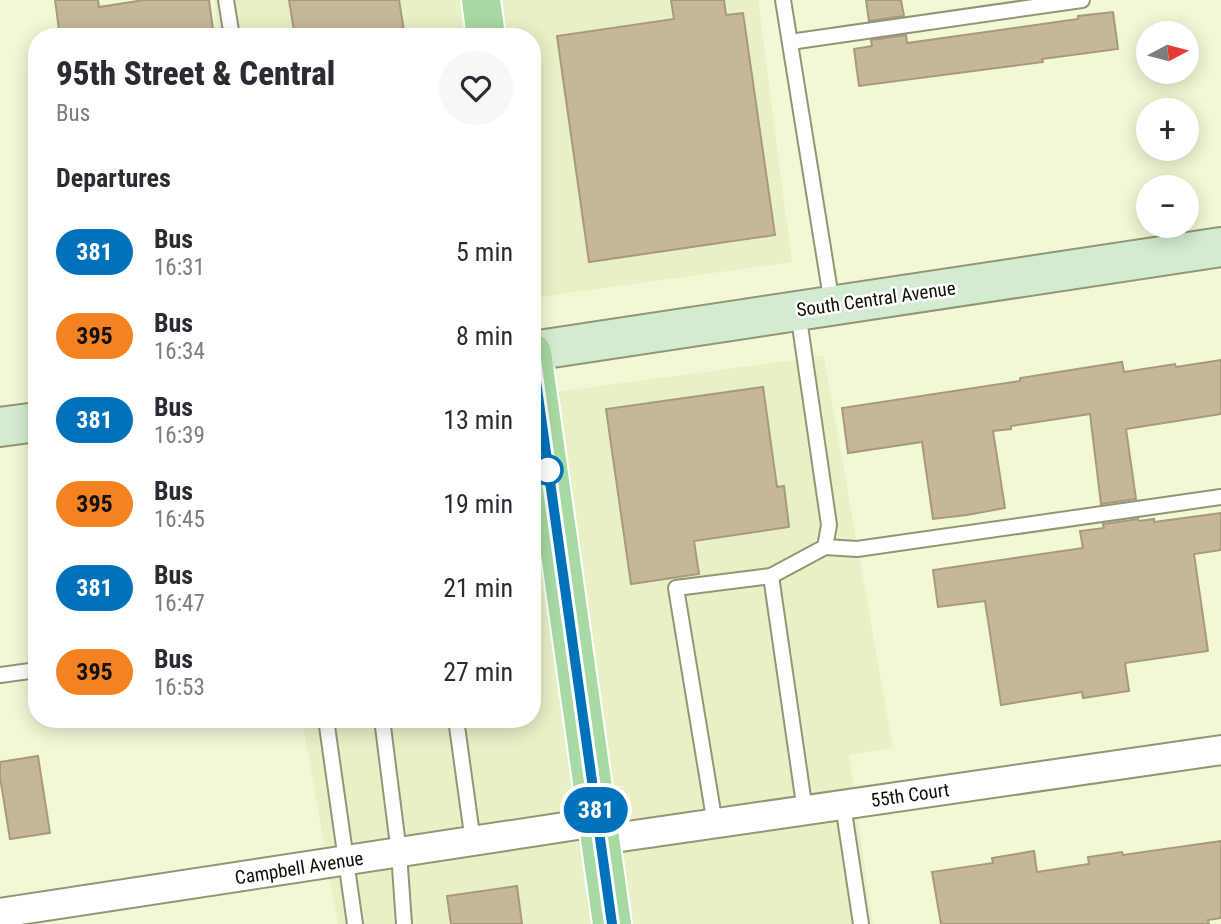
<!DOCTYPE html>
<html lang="en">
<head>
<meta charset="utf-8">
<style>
	:root { --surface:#fff; --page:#f7f7f7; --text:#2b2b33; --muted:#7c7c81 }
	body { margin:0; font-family:"Roboto Condensed",sans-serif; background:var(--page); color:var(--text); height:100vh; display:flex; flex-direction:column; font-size:26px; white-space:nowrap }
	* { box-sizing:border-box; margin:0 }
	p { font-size:23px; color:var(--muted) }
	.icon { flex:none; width:38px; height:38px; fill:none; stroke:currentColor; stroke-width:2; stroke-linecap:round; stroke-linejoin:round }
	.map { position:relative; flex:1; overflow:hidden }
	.panel { position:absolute; left:28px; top:28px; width:513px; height:700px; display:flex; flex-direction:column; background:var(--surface); border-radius:28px; box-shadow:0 4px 18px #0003 }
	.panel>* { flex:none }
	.badge { padding:0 14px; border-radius:23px; font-size:24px; line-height:46px }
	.needle { width:46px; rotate:83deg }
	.tools { position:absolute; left:1136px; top:21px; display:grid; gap:14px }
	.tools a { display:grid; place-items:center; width:63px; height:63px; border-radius:50%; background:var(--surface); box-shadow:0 4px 18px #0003; font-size:35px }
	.map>.badge { position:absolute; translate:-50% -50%; box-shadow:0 0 0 4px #fff }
	h2 { padding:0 28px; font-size:26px; line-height:63px }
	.round { display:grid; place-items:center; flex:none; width:74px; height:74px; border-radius:37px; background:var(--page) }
	.headline { display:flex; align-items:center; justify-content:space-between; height:119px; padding:0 28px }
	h1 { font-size:33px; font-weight:800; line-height:52px }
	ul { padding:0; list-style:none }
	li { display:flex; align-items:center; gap:21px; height:84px; padding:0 28px }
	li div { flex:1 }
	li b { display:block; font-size:26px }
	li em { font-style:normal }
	li .badge { min-width:77px; font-weight:700; text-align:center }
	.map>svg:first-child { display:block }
	.built { fill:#e9f0c6 }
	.building { fill:#c5b798; stroke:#a79a7b; stroke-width:2 }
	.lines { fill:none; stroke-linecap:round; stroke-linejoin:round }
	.lane-casing { stroke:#919676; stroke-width:18 }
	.street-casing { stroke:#919676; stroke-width:32 }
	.secondary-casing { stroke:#919676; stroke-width:42 }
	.primary-casing { stroke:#fff; stroke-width:42 }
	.lane { stroke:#fff; stroke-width:14 }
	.street { stroke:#fff; stroke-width:28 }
	.secondary { stroke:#d3ecd1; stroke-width:38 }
	.primary { stroke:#a7d9a3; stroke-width:38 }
	.line-casing { stroke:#fff; stroke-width:16 }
	.line { stroke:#0072bc; stroke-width:10 }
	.stop-dot { fill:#fff; stroke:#0072bc; stroke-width:3.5 }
	.labels { text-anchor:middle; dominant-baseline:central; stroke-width:5; stroke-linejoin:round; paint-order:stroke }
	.street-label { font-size:19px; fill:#0d0e04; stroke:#fff }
</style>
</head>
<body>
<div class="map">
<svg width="1221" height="924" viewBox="0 0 1221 924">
	<rect width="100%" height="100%" fill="#f2f8d6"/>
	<g class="built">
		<polygon points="214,0 758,0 792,262 532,298 532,37 219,37"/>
		<polygon points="824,356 893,748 849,755 873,924 338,924 302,719 532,719 532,395"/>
	</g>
	<g class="building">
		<polygon points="55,0 98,0 99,7 144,0 209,0 214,37 60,37"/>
		<polygon points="289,0 399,0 405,37 295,37"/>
		<polygon points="671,0 724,0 726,15 743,13 775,235 589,262 557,36 674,19"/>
		<polygon points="866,0 901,0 904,16 869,21"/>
		<polygon points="1113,12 1118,49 1042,59 1043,62 859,86 854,49 872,46 871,40 906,35 907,43 1078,19 1078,16"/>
		<polygon points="1221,360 1221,414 1126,429 1136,499 1101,504 1090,414 1011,426 1011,429 993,431 1005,508 967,515 933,519 922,442 848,453 842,408 1020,381 1020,378 1122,362 1124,372 1175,364 1176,367"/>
		<polygon points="763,387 777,487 784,486 789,527 694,541 699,574 631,584 606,409"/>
		<polygon points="1221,513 1221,550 1194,554 1208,651 1125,663 1129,691 1083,698 1082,692 1001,705 985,601 938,607 933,570 1083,548 1080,531 1104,528 1103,524 1138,519 1139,521 1154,519 1154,522"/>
		<polygon points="38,756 50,833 10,839 0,777 0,762"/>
		<polygon points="1221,841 1221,918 1208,920 1209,924 941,924 932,872 993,863 992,858 1034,851 1037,872 1089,864 1088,857 1122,852 1123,855"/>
		<polygon points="517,886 522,924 451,924 447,896"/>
	</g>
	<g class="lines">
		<g class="lane-casing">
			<g id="lane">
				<polyline points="226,0 232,37"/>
				<polyline points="783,0 832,304"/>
				<polyline points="790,42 1082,0"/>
				<polyline points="825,547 857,549 1221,497"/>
				<polyline points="771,576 825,547 829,525 798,312"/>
				<polyline points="0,675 37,670"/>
				<polyline points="326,719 355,924"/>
				<polyline points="382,719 399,853 404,924"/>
				<polyline points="456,719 473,842"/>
				<polyline points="843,805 861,924"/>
				<polyline points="715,824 676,588 771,576 805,811"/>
			</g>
		</g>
		<g class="street-casing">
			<g id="street">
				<polyline points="600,840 1221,750"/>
				<polyline points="0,913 597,822"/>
			</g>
		</g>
		<g class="secondary-casing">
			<g id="secondary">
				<polyline points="532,351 1221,247"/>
				<polyline points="0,427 37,422"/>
			</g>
		</g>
		<g class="primary-casing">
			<g id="primary">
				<polyline points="481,0 486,37"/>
				<polyline points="532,353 612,924"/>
			</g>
		</g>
		<use href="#lane" class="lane"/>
		<use href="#street" class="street"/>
		<use href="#secondary" class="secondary"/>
		<use href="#primary" class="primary"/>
	</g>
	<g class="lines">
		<g class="line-casing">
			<polyline id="line" points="532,353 612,924"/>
		</g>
		<use href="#line" class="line"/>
	</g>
	<circle class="stop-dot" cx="548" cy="470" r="14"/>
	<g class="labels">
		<g class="street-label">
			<text transform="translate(876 299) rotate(-8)">South Central Avenue</text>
			<text transform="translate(910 795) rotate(-8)">55th Court</text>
			<text transform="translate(299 868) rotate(-9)">Campbell Avenue</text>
		</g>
	</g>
</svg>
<div class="tools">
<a><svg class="needle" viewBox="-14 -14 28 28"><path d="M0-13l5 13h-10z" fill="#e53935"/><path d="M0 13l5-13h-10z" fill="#7c7c81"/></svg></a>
<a>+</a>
<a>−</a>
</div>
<b class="badge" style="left:596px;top:810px;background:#0072bc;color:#fff">381</b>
<section class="panel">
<div class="headline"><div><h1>95th Street &amp; Central</h1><p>Bus</p></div><a class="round"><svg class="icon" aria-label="heart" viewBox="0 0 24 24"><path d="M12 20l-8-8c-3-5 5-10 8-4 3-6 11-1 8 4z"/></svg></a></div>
<h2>Departures</h2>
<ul>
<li><span class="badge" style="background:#0072bc;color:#fff">381</span><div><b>Bus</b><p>16:31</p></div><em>5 min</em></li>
<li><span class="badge" style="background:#f58220;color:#111">395</span><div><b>Bus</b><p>16:34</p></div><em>8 min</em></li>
<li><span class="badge" style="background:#0072bc;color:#fff">381</span><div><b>Bus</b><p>16:39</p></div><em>13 min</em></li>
<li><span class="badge" style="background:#f58220;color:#111">395</span><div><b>Bus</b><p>16:45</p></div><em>19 min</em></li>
<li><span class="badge" style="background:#0072bc;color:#fff">381</span><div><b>Bus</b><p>16:47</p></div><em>21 min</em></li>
<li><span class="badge" style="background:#f58220;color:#111">395</span><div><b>Bus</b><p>16:53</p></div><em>27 min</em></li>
</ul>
</section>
</div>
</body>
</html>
